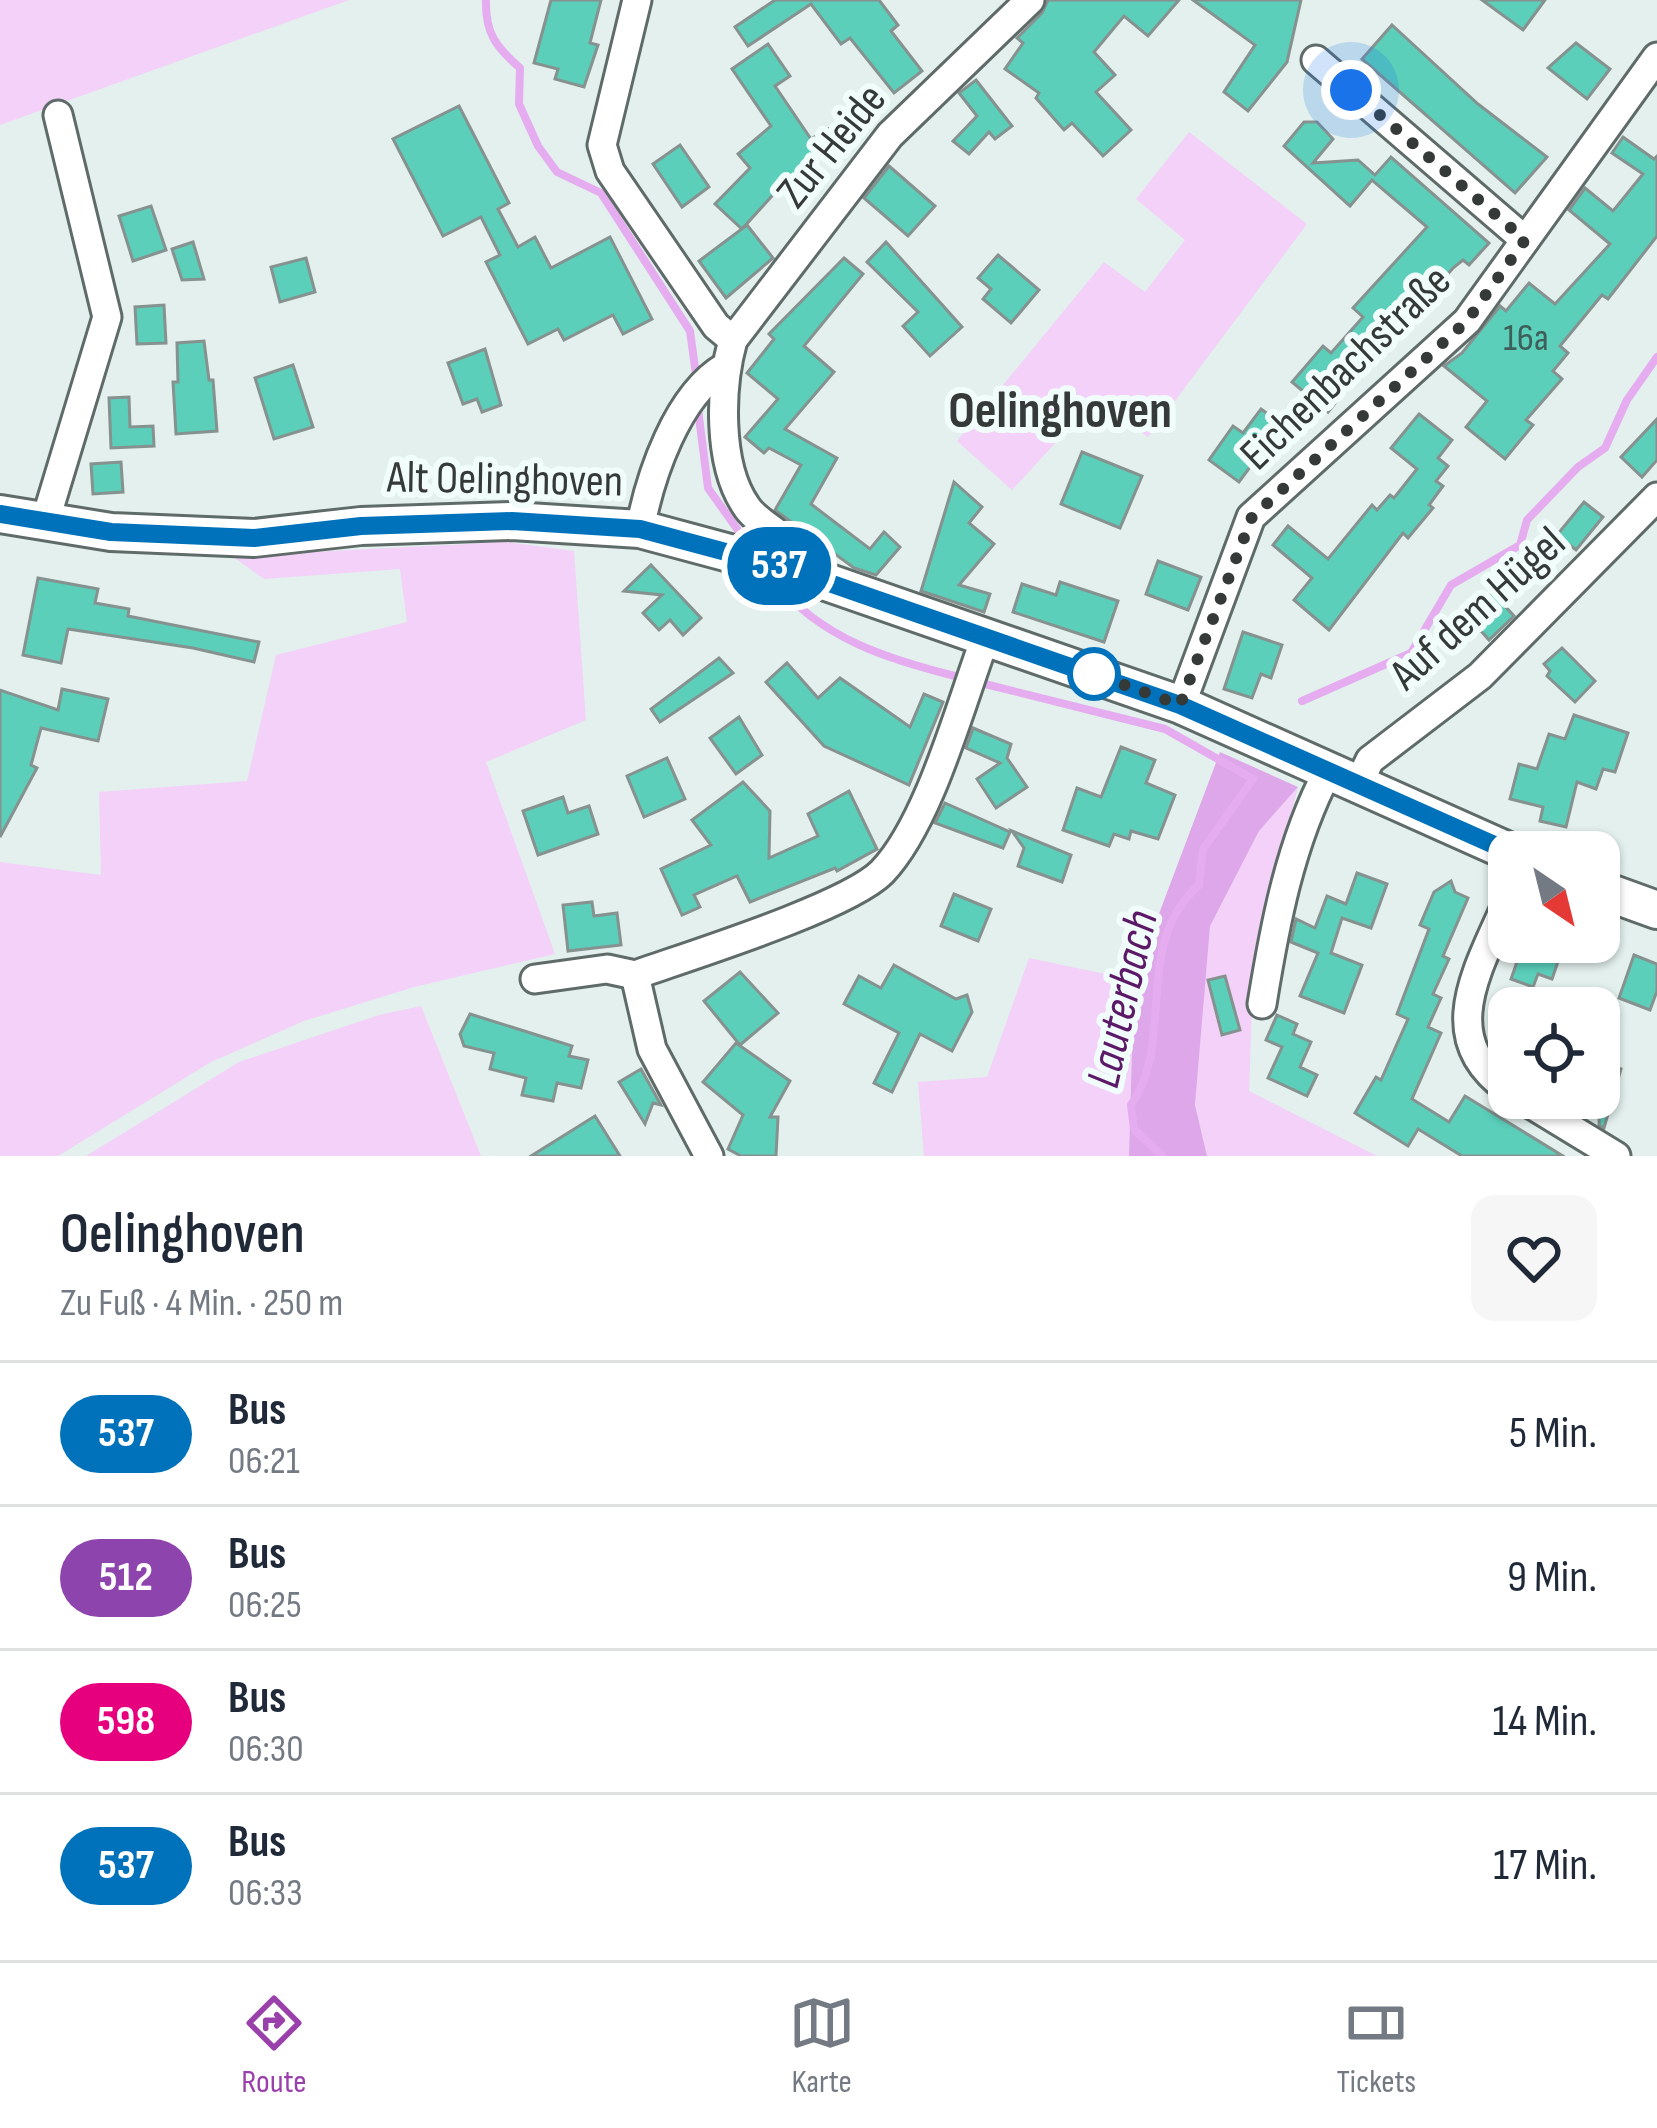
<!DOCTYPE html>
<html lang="de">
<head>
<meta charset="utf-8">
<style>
	:root { --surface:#fff; --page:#f6f6f7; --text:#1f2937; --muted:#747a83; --line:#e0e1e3; --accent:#9a40ab }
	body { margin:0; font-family:"Sofia Sans Condensed",sans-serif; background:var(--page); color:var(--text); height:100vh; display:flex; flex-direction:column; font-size:45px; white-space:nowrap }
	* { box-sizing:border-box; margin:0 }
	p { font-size:39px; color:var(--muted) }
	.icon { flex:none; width:66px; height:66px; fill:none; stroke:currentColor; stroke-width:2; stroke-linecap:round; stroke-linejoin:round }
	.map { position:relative; height:1156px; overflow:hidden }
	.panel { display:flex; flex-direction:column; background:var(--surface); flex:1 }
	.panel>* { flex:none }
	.badge { padding:0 24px; border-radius:39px; font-size:42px; line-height:78px }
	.needle { width:78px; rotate:145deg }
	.tools { position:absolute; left:1488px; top:831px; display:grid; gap:24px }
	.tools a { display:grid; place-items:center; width:132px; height:132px; border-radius:24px; background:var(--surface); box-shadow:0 3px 9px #0004; font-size:60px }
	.you { position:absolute; width:60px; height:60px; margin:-30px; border:9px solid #fff; border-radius:50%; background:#1a73e8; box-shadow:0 0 0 18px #1a73e833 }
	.map>.badge { position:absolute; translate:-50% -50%; box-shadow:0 0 0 6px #fff }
	.round { display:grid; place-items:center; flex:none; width:126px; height:126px; border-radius:24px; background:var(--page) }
	.overview { display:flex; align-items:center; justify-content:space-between; height:204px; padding:0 60px }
	h1 { font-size:57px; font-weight:600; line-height:90px }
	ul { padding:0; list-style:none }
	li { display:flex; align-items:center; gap:36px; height:144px; padding:0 60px; border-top:3px solid var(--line) }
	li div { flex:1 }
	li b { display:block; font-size:45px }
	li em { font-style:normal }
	li .badge { min-width:132px; font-weight:700; text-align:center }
	.dock { display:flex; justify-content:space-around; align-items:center; height:168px; border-top:3px solid var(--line); background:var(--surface); font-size:33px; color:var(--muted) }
	.dock a { display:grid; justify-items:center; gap:6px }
	.dock .selected { color:var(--accent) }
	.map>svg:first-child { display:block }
	.green { fill:#f3d1f9 }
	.forest { fill:#dea7e9 }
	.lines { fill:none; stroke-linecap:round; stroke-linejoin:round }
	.stream { stroke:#e5adf0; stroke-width:8 }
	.building { fill:#5bcfba; stroke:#86928f; stroke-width:3 }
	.street-casing { stroke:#5f6b68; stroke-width:33 }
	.secondary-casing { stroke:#5f6b68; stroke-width:42 }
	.street { stroke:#fff; stroke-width:27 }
	.secondary { stroke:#fff; stroke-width:36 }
	.line-casing { stroke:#fff; stroke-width:27 }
	.line { stroke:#0072bc; stroke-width:18 }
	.walk { stroke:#353a39; stroke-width:12; stroke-dasharray:0 21.6 }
	.stop-dot { fill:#fff; stroke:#0072bc; stroke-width:6 }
	.labels { text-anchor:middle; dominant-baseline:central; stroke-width:12; stroke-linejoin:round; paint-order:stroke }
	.number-label { font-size:39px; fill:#3e5f59 }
	.street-label { font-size:45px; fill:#353a39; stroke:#f0fdfa }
	.water-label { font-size:48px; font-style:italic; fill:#5b1967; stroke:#f0fdfa }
	.quarter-label { font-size:51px; font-weight:bold; fill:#353a39; stroke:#f0fdfa }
</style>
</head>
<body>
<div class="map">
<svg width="1657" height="1156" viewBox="0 0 1657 1156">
	<rect width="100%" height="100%" fill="#e3f0ed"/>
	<g class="green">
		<polygon points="0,0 349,0 0,125"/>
		<polygon points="1189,132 1307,224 1148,437 1095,400 1012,490 957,441 1104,262 1145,292 1185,240 1136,199"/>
		<polygon points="506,542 574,551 586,720 486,762 555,954 414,987 304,1021 211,1062 58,1156 0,1156 0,862 101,875 99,792 247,781 276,655 407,622 400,569 264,579 232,556"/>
		<polygon points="1298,787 1254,957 1249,1091 1377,1156 1207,1156 1195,1105 1209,927 1259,831"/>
		<polygon points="1029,958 1134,980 1129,1156 924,1156 918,1082 987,1077"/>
		<polygon points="421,1006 481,1156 86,1156 239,1062 379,1015"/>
	</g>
	<polygon class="forest" points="1220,752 1298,787 1259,831 1210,926 1195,1105 1207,1156 1129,1156 1134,980"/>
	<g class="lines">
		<g class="stream">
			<path d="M486 0C485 33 496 47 520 68L519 104 538 146 557 172 601 193 690 331 697 382"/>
			<polyline points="698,409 708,488 747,543"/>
			<path d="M774 579C818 639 893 661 963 678"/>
			<path d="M977 682 1165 729 1253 779 1203 849 1199 885C1131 946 1177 1039 1131 1105L1134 1129 1162 1156"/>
			<polyline points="1302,701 1411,653 1451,585 1520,545 1527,520 1578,467 1605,448 1627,400 1657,357"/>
		</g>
	</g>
	<g class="building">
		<polygon points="551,0 601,0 590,43 598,45 584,87 555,79 558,69 534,63"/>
		<polygon points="775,0 879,0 898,25 891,31 922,71 894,93 850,38 841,44 811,4 748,46 735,27"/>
		<polygon points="1048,0 1179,0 1148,36 1124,16 1094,52 1115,75 1096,92 1131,130 1103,156 1072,123 1064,130 1036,98 1039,93 1005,69 1023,43 1017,38 1042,13"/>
		<polygon points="1193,0 1301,0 1287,62 1248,111 1224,92 1255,45"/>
		<polygon points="1482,0 1545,0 1523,30"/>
		<polygon points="1392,25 1478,104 1547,157 1515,193 1362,59"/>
		<polygon points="1576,43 1610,69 1587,99 1548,68"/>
		<polygon points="768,44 790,76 775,86 811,139 828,129 838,147 802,167 811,179 793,197 781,186 742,229 715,204 750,168 738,154 771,126 732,69"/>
		<polygon points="976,80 1012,126 995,139 989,132 969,154 953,141 977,116 959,93"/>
		<polygon points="459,106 509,203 498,209 518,247 535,237 551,268 610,237 652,319 623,334 613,315 564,340 558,329 528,344 486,262 500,255 481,217 443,236 393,139"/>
		<polygon points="1304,122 1317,122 1333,139 1313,163 1358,160 1375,175 1391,157 1489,243 1469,265 1463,260 1453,268 1421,305 1417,302 1328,412 1292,382 1323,346 1331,353 1363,317 1353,308 1427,227 1372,180 1350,206 1284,146"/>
		<polygon points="1623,137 1654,159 1657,156 1657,236 1608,299 1602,295 1560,346 1568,353 1553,371 1562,379 1526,420 1533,425 1505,459 1466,427 1487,401 1444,366 1462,353 1500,306 1506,311 1529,283 1555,304 1610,244 1569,210 1585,188 1613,211 1643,174 1612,153"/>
		<polygon points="680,145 709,187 682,207 653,164"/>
		<polygon points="889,166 935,206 908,236 864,198"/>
		<polygon points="151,206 166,250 133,261 119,216"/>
		<polygon points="747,225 773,258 726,298 699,261"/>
		<polygon points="193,242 204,279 182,280 172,249"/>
		<polygon points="886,242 962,327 930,356 903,326 918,312 867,262"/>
		<polygon points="998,255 1039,290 1011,323 983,299 991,289 978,278"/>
		<polygon points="306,258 315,292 280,302 271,267"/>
		<polygon points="844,258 863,274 804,346 834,372 785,429 837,458 811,504 870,549 884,532 900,547 876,575 854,568 775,510 801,465 769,448 764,453 745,437 778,399 747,373 774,339 769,334"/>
		<polygon points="164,305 166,343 137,344 135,307"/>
		<polygon points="204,341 209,380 213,380 217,431 176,434 173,382 178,382 177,343"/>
		<polygon points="485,349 501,405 482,412 477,399 463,404 448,363"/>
		<polygon points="293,365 313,427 274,439 255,378"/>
		<polygon points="129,397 130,427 153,426 154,446 111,448 109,398"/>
		<polygon points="1261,409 1282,424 1239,482 1209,460 1233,426 1243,433"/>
		<polygon points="1419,414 1452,440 1438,458 1448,466 1436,481 1443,486 1429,505 1433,508 1408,538 1403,533 1329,630 1294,600 1312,578 1273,545 1288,526 1328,559 1372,505 1377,510 1390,495 1394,498 1417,469 1391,448"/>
		<polygon points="1657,419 1657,460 1642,477 1621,457"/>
		<polygon points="1082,452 1142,476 1120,528 1061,504"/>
		<polygon points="121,462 123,492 93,494 91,464"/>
		<polygon points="954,482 982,507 969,523 994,544 959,585 990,594 984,612 921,591"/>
		<polygon points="1584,502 1603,517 1576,550 1557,535"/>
		<polygon points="1158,561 1201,577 1188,610 1146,594"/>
		<polygon points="651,565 701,618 683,635 670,620 659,630 643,613 662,595 624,591"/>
		<polygon points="38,578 98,589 95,603 129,609 128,616 259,642 254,662 193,648 68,629 61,663 23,655"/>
		<polygon points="1060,582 1118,601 1104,642 1013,612 1022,584 1056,595"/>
		<polygon points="1493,593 1514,616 1489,640 1468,616"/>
		<polygon points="1243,632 1282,645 1271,678 1261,674 1252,698 1224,689"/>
		<polygon points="1562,648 1595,681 1575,702 1547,676 1550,671 1544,664"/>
		<polygon points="719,658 733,673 660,722 651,709"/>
		<polygon points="787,663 818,698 840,678 910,727 924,694 943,702 909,785 824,746 766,682"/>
		<polygon points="62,689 108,699 98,741 41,728 31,765 37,768 0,837 0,690 58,710"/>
		<polygon points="1574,715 1628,733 1615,772 1603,769 1596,789 1577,782 1566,827 1540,821 1543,807 1510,799 1519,764 1537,769 1549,734 1565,739"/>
		<polygon points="739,717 762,755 736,774 710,738"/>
		<polygon points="973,728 1011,744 1007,758 1027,787 996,808 977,779 1000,763 966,748"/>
		<polygon points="1121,747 1155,760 1146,783 1175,795 1158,839 1131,831 1129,839 1114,834 1109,846 1063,830 1077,788 1101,797"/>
		<polygon points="667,758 685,799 644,817 627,776"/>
		<polygon points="743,782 770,811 769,858 818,836 808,814 849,791 877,849 837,871 835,868 750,902 737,876 694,895 700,907 682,915 661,869 711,845 692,820"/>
		<polygon points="563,797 568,813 589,806 598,834 538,855 523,811"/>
		<polygon points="945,803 1010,832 1003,848 935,823"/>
		<polygon points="1012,831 1071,855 1062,882 1018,866 1024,848"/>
		<polygon points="1357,873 1387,884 1371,928 1342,918 1331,953 1362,965 1344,1013 1300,996 1318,953 1291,942 1296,919 1315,928 1327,896 1346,904"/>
		<polygon points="1451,881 1455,892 1468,898 1443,956 1449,959 1433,994 1441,998 1428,1027 1441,1033 1412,1099 1449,1122 1465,1096 1563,1156 1462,1156 1418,1129 1408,1146 1355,1113 1376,1077 1381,1080 1408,1019 1397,1014 1429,929 1420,925 1434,892"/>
		<polygon points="954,894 991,909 978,941 941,926"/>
		<polygon points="592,902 594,916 617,913 621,945 568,951 563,905"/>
		<polygon points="1515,942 1540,942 1562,950 1552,979 1538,974 1533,987 1511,979 1520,953"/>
		<polygon points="1634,955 1657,964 1657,991 1650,1010 1619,998"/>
		<polygon points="894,965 956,999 967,995 972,1012 952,1051 920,1034 892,1092 874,1083 899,1033 844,1004 859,976 881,988"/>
		<polygon points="740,972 778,1013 740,1045 704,1001"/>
		<polygon points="1225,976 1240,1030 1222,1035 1208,980"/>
		<polygon points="470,1014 572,1046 569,1056 588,1060 581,1088 557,1083 553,1101 522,1095 526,1078 490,1069 494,1053 464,1046 460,1034"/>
		<polygon points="1277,1015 1297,1024 1293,1034 1311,1042 1300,1067 1317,1075 1307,1096 1268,1078 1282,1047 1266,1040"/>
		<polygon points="1600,1037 1611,1065 1621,1069 1604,1128 1599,1125"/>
		<polygon points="736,1043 790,1081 770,1117 778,1117 776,1156 741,1156 728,1149 743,1115 703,1082"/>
		<polygon points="641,1069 661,1105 653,1103 645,1124 619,1082"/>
		<polygon points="595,1116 620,1156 531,1156"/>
	</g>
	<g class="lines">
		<g class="street-casing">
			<g id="street">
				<polyline points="637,0 602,145 610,171 716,326 733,340"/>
				<polyline points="1316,60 1525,240"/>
				<polyline points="45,522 107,317 58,115"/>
				<path d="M640 529C650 476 677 395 725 367"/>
				<path d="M774 531C765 524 752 516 746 506 717 464 720 386 733 340L890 135 1030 0"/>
				<polyline points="1181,705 1251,517 1467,321 1657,57"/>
				<polyline points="1358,785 1370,760 1480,676 1657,497"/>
				<path d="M1509 898C1481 965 1432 1037 1509 1090"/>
				<polyline points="535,979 607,969 635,975"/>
				<path d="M1262 1004C1275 924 1290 843 1328 771"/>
				<polyline points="1521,1098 1616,1156"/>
				<path d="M709 1156 652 1049 635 975C689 956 847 907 882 872 930 822 961 702 986 636"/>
			</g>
		</g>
		<g class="secondary-casing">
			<g id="secondary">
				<polyline points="0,514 111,532 254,538 361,526 512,521 640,529 789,569 1181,705 1510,852"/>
				<polyline points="1599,889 1657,910"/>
			</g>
		</g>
		<use href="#street" class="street"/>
		<use href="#secondary" class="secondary"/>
	</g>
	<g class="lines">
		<g class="line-casing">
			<polyline id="line" points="0,514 111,532 254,538 361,526 512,521 640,529 789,569 1180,705 1510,852"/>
		</g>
		<use href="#line" class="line"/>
		<polyline class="walk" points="1094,674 1089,672 1180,705 1252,517 1467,321 1525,240 1351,90"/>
	</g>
	<circle class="stop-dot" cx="1094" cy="674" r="24"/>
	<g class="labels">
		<g class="number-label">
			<text x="1526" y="338">16a</text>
		</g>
		<g class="street-label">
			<text transform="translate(832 146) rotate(-51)">Zur Heide</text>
			<text transform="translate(1346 368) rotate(-44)">Eichenbachstraße</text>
			<text transform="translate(505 480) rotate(1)">Alt Oelinghoven</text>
			<text transform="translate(1478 609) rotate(-42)">Auf dem Hügel</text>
		</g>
		<g class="water-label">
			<text transform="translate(1123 999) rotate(-77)">Lauterbach</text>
		</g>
		<g class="quarter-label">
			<text x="1060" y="411">Oelinghoven</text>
		</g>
	</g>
</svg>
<div class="tools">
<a><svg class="needle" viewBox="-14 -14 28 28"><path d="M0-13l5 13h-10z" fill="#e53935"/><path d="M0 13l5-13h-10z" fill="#747a83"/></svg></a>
<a><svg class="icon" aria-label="locate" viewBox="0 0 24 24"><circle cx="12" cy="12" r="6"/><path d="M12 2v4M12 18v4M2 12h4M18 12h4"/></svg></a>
</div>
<div class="you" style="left:1351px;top:90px"></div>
<b class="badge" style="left:779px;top:566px;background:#0072bc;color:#fff">537</b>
</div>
<section class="panel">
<div class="overview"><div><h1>Oelinghoven</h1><p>Zu Fuß · 4 Min. · 250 m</p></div><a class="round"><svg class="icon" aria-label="heart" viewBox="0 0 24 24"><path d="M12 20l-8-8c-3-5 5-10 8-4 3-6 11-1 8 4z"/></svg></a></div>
<ul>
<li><span class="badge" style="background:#0072bc;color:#fff">537</span><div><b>Bus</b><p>06:21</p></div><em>5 Min.</em></li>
<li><span class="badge" style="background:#8e44ad;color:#fff">512</span><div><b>Bus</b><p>06:25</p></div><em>9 Min.</em></li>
<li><span class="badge" style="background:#e6007e;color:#fff">598</span><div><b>Bus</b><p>06:30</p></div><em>14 Min.</em></li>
<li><span class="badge" style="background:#0072bc;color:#fff">537</span><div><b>Bus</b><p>06:33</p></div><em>17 Min.</em></li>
</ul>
</section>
<nav class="dock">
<a class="selected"><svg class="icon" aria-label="directions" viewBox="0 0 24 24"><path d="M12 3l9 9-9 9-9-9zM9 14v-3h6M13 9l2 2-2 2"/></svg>Route</a>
<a><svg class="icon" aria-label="map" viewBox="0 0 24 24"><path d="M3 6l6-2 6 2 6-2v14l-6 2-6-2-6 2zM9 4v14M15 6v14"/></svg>Karte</a>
<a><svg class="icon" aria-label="tickets" viewBox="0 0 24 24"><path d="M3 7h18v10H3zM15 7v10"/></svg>Tickets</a>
</nav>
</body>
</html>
